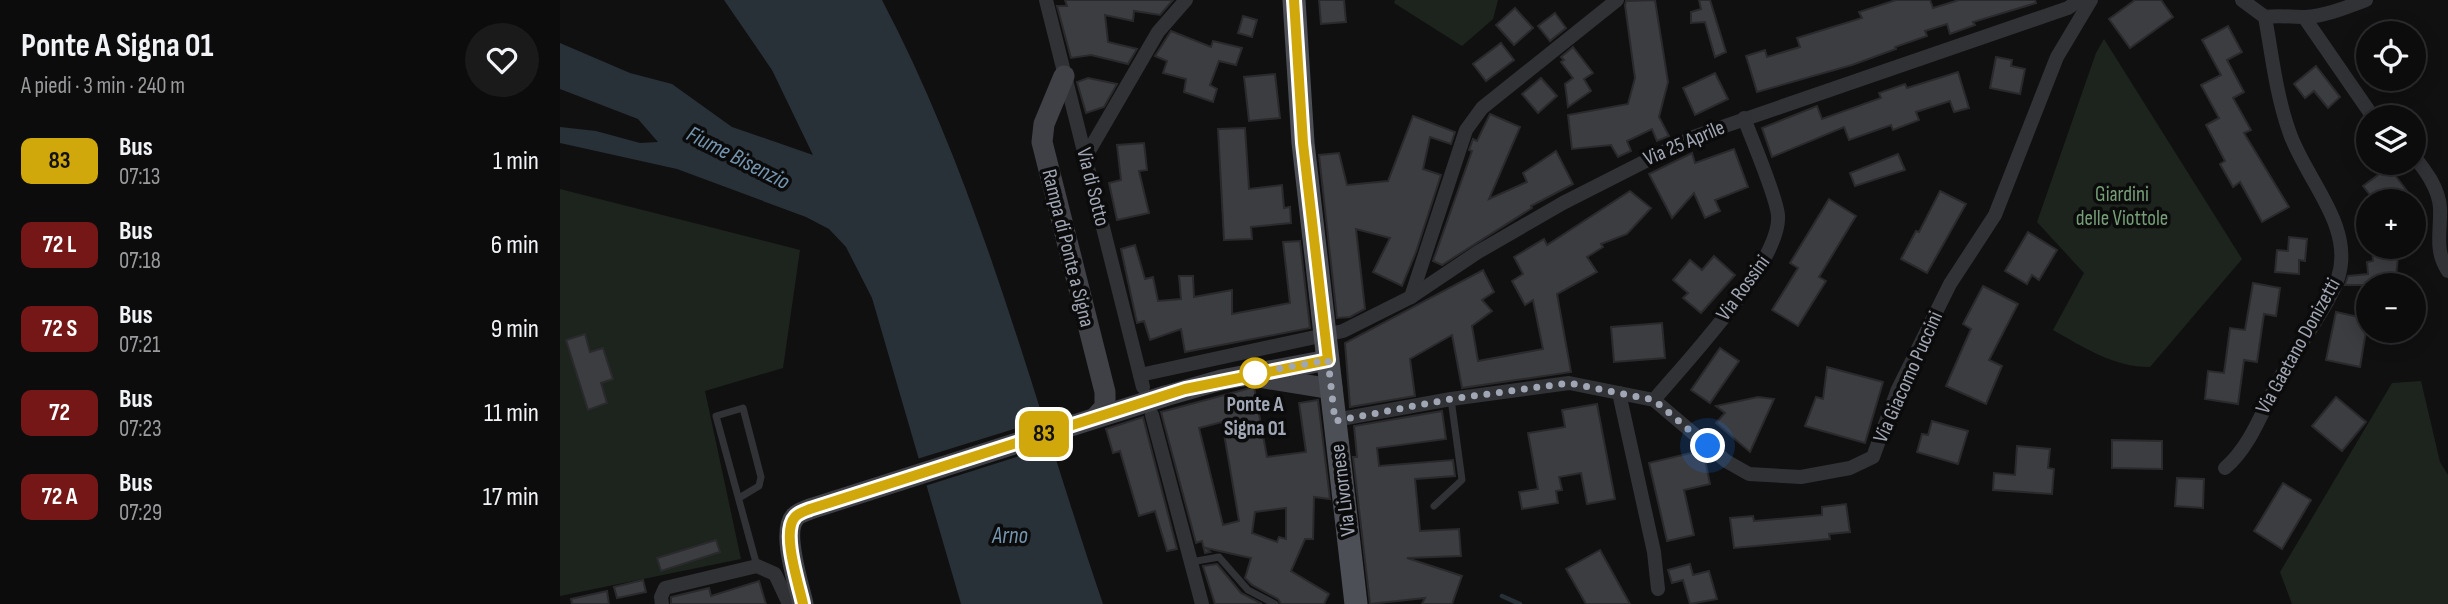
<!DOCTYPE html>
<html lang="it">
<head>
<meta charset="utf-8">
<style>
	:root { --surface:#0c0c0d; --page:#1a1a1b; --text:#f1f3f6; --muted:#9a9b9d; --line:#2c2c2e }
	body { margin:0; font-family:"Sofia Sans Condensed",sans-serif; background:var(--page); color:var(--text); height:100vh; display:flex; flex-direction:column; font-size:26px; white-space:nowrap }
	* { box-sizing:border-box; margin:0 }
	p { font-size:23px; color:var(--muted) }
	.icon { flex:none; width:38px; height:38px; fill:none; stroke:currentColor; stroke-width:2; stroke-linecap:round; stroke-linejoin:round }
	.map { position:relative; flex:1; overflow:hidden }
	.side { display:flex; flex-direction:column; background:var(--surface); width:560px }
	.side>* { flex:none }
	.badge { padding:0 14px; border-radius:10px; font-size:24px; line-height:46px }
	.tools { position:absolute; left:1796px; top:21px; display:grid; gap:14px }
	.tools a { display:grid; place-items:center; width:70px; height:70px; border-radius:50%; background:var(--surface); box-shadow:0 4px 18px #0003,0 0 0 2px var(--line); font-size:35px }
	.you { position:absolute; width:35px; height:35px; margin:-18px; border:5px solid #fff; border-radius:50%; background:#1a73e8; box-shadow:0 0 0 10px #1a73e833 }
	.map>.badge { position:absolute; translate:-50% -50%; box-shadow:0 0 0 4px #fff }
	.round { display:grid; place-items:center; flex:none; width:74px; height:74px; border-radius:37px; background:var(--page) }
	.summary { display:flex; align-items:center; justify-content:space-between; height:119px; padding:0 21px }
	h1 { font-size:33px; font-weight:700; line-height:52px }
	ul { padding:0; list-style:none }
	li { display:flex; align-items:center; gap:21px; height:84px; padding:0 21px }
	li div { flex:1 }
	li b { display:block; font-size:26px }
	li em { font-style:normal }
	li .badge { min-width:77px; font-weight:700; text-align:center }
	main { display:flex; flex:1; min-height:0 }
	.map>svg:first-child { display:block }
	.green { fill:#1c241d }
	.water { fill:#283137 }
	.pier { fill:#101011 }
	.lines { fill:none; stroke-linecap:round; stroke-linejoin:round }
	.stream { stroke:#283137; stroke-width:4.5 }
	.building { fill:#3c3d41; stroke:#2a2a2d; stroke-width:2; fill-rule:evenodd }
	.lane { stroke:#313236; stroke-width:7 }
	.street { stroke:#313236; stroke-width:14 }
	.secondary { stroke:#3f4146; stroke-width:21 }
	.primary { stroke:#4c4f55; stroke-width:23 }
	.secondary-bridge { stroke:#3f4146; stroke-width:21 }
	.line-casing { stroke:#fff; stroke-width:16 }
	.line { stroke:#d0a80b; stroke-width:10 }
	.walk { stroke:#a0a6b3; stroke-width:7; stroke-dasharray:0 12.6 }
	.stop-dot { fill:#fff; stroke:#d0a80b; stroke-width:3.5 }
	.labels { text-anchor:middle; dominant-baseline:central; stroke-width:7; stroke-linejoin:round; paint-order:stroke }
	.street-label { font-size:21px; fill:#a0a6b3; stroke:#0b0b0c }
	.park-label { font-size:21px; fill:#769f77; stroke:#0b0b0c }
	.stop-label { font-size:21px; font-weight:bold; fill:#a0a6b3; stroke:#0b0b0c }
	.water-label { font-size:23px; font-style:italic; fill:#7596b0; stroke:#0b0b0c }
</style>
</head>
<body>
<main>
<section class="side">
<div class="summary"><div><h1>Ponte A Signa 01</h1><p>A piedi · 3 min · 240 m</p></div><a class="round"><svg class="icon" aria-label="heart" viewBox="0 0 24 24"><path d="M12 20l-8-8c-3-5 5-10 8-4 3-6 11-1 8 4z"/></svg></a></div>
<ul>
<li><span class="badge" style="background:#d0a80b;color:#111">83</span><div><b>Bus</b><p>07:13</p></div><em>1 min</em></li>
<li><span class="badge" style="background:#751617;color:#fff">72 L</span><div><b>Bus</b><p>07:18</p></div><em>6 min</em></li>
<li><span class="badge" style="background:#751617;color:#fff">72 S</span><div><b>Bus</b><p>07:21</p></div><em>9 min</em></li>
<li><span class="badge" style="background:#751617;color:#fff">72</span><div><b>Bus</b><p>07:23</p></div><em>11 min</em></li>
<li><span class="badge" style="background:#751617;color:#fff">72 A</span><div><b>Bus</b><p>07:29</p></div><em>17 min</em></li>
</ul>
</section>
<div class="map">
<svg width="1888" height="604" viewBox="0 0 1888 604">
	<rect width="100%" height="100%" fill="#101011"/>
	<g class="green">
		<polygon points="835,0 938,0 933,19 902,46 834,3"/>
		<path d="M1544 39 1682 259 1590 367C1553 367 1525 348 1493 330L1524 273 1477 222 1536 53Z"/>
		<polygon points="0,189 240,250 223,368 145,391 181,559 0,596"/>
		<polygon points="1861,381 1880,462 1888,475 1888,604 1732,604 1720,572 1832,383"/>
	</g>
	<path class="water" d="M164 0H322C422 190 474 402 543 604H401L312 298 286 247 269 229 246 217 117 169 0 143V127L36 131 80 143 98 142 78 119 0 89V43L70 73 112 84 172 127 253 155 212 70Z"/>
	<polygon class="pier" points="486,419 494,445 365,486 357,459"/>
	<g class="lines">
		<polyline class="stream" points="942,596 960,604"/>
	</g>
	<g class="building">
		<polygon points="505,0 613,0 600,15 574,11 573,21 545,15 548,42 577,49 568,64 531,55 511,58 497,6 507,6"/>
		<polygon points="759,0 784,0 786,22 761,24"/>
		<polygon points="1095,0 1108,82 1099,117 1109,136 1097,141 1092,129 1067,141 1071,151 1058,157 1051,145 1012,149 1008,115 1068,104 1075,78 1065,5 1066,1"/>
		<polygon points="1139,0 1150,0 1166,52 1155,57 1145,22 1131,23 1131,12 1141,9"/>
		<polygon points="1336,0 1370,0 1373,8 1399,0 1475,0 1476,3 1413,22 1415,25 1390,34 1387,24 1365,31 1367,36 1335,47 1336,49 1292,65 1197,92 1186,56 1205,50 1207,57 1240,47 1237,38 1302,18 1299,12"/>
		<polygon points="1575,0 1601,0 1613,17 1570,48 1549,19"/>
		<polygon points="955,8 973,28 954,45 936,25"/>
		<polygon points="995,13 1006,28 990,41 978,26"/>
		<polygon points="683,16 697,20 692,37 678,33"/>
		<polygon points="1668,26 1682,52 1667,60 1684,92 1673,98 1691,130 1684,133 1729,207 1702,222 1680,182 1673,187 1660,164 1665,161 1646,125 1659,118 1641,85 1661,75 1642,40"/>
		<polygon points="611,31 651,47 653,41 682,48 676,65 659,61 650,85 657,89 653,102 624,92 626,79 603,73 607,61 595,56"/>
		<polygon points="941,43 954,60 926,81 913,64"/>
		<polygon points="1013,47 1033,73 1024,79 1031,91 1008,107 1005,84 1013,78 1001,62 1004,60 1001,57"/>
		<polygon points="1436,57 1452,60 1451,66 1465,69 1460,94 1430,88"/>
		<polygon points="1756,66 1780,97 1768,108 1754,91 1745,98 1734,84"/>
		<polygon points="1398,72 1409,108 1394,112 1390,101 1356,112 1359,120 1333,130 1331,125 1289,140 1284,127 1212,157 1202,128 1257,106 1262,119 1321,98 1319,93 1345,84 1347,88"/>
		<polygon points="1155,73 1168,99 1135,115 1123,88"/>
		<polygon points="715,74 720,118 689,121 684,77"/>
		<polygon points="528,78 557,84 544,107 526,113 517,82"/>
		<polygon points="981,78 997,96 978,113 962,94"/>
		<polygon points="930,114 960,127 929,199 967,182 963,173 996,151 1013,184 971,206 972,208 882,265 873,261 912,151 909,150 913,139 917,141"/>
		<polygon points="853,116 895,132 891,144 870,137 863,169 881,175 856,252 842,286 813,272 830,238 796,229 805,309 790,317 777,318 759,155 779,153 787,185 828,181"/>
		<polygon points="685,128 689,189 722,185 724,208 730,207 731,223 691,227 692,239 664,240 658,129"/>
		<polygon points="584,143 587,170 579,171 589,213 557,220 549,183 561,180 557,145"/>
		<polygon points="1174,149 1188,187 1155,200 1160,211 1145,218 1134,193 1112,218 1089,174 1132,153 1135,163"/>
		<polygon points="1338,154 1345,170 1295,186 1290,173"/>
		<polygon points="1829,167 1850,195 1842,201 1815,201 1803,186"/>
		<polygon points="1070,191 1091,208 1067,234 1041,244 1043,247 1027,257 1037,272 997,294 1011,372 902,388 892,335 850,359 855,396 790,407 785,343 923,270 934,292 922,300 932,311 912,326 918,361 983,349 973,300 965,305 952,281 963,274 954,257 984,239 987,245"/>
		<polygon points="1380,191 1406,204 1367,273 1341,259 1356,231 1359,232"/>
		<polygon points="1269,199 1296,216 1259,277 1266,281 1238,326 1212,310 1238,268 1230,263"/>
		<polygon points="1468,232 1497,250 1479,280 1472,275 1467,284 1445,271"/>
		<polygon points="1729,237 1747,239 1745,261 1739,260 1739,274 1715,272 1717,250 1728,251"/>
		<polygon points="740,241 750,328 625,352 621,329 590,340 584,321 577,323 561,249 575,245 585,279 593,277 598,301 621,299 619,276 633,276 634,297 672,290 672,314 730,303 723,242"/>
		<polygon points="1812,247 1839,247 1836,276 1828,277 1828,285 1785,285 1788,276 1808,274 1807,262 1813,261"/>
		<polygon points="1154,256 1175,275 1141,313 1123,298 1128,293 1113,280 1130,260 1142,270"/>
		<polygon points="1693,283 1720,288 1716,316 1704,314 1697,362 1684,360 1678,404 1645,399 1648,371 1664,373 1670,328 1685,330"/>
		<polygon points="1423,286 1458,304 1429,360 1442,366 1426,404 1386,386 1411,329 1403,324"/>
		<polygon points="1776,312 1808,319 1800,367 1766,360"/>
		<polygon points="1102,323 1105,358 1054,362 1051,327"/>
		<polygon points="25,334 30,352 43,348 53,379 41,383 47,403 28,410 6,340"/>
		<polygon points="1160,348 1179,361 1150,403 1131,390"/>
		<polygon points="1267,367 1323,382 1305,443 1245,426 1256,397 1263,399"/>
		<path d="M694 387 707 457 746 452 739 403 758 400 770 499 754 497 753 539H745L731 571 769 594 764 604H721L718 599 692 585 685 578 691 558 646 548 650 552 645 553 642 541 636 543 601 412ZM662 422 679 521 663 525 639 428ZM726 508V539L719 537 717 542 692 533 695 512Z"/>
		<polygon points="1198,397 1214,399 1190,452 1156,423 1165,413 1156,406"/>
		<polygon points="1776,397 1806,422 1782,451 1752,426"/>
		<polygon points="1037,404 1055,499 1027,504 1021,473 999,477 1002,490 996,491 998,503 962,509 959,492 978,489 968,433 1005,427 1002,410"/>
		<polygon points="882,411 886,439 817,448 819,466 893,460 895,476 855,479 860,531 899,529 901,556 847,558 902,576 892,604 862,604 865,598 810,604 793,457 797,457 794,426"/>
		<polygon points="583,417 617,549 607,551 595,511 579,516 560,451 553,453 546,429"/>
		<polygon points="1372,421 1408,431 1398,464 1357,452 1362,434 1368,435"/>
		<polygon points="1552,440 1602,441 1602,469 1552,468"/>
		<polygon points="1457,446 1490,449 1488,468 1494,469 1492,494 1433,490 1434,473 1455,475"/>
		<polygon points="1139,451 1144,455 1150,484 1124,490 1134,535 1107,541 1089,463"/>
		<polygon points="1617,478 1644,479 1643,508 1615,506"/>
		<polygon points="1723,483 1751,500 1722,549 1694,531"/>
		<polygon points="1286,504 1290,532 1269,534 1270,539 1174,548 1170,518 1193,516 1194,521 1262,515 1262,507"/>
		<polygon points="156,540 160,552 101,571 97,558"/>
		<polygon points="1040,550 1070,604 1026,604 1006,569"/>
		<polygon points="657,564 681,593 702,604 655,604 643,566"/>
		<polygon points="1130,564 1133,575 1149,571 1157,599 1130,604 1123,580 1112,583 1108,570"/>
		<polygon points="83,580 86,592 57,598 54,587"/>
		<polygon points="199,581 206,604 111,604 111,597 149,588 151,596"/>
		<polygon points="47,591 49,604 12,604 11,599"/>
	</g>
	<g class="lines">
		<g class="lane">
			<polyline points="179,498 199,486 201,477 183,408 156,416 197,566"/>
			<polyline points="874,506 902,480 891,399"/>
			<polyline points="631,562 659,557 688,590 715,604"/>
		</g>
		<g class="street">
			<polyline points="486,0 583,387"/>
			<path d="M1682 0 1705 17C1719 15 1731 17 1745 17 1766 16 1787 7 1806 0"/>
			<polyline points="1744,17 1813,117"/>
			<path d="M1853 155C1865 170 1879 188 1880 208 1881 231 1874 250 1888 271"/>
			<polyline points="526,156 598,32 626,0"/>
			<polyline points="851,297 906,130 922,108 1057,0"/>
			<polyline points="580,375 783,331 851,297 918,252 1003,203 1133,137 1508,8 1520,0"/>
			<polyline points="1059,393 1094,552 1098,589"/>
			<path d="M1094 400C1125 363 1222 261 1218 215 1216 195 1192 140 1184 118"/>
			<polyline points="592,415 642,604"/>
			<polyline points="775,420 891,399 1009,383 1094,400 1166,461 1189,474 1241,477 1290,468 1313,457 1338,389 1390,284 1435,215 1497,57 1531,0"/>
			<path d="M1665 468C1692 445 1704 406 1722 374 1737 349 1770 303 1778 278 1795 225 1744 178 1729 131 1716 94 1712 55 1705 17"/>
			<polyline points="102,604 101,597 105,588 197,566 215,574 229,604"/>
		</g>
		<g class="secondary">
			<polyline points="504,76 484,124 482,142 545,392 545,407 535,418"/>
			<polyline points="704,378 772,389"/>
			<polyline points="605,396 661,380 768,360"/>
			<path d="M243 604C239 585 221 532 235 517 238 513 245 511 250 509"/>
		</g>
		<polyline class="primary" points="734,0 743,143 796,604"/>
		<polyline class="secondary-bridge" points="250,509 605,396"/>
	</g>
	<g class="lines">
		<g class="line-casing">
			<path id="line" d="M243 604C239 585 221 532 235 517 238 513 245 511 250 509L625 389 768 360 743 143 734 0"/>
		</g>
		<use href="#line" class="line"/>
		<polyline class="walk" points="695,373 768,360 775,421 891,399 1009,383 1094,400 1148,446"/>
	</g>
	<circle class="stop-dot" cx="695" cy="373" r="14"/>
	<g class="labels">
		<g class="street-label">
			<text transform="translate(1124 143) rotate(-23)">Via 25 Aprile</text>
			<text transform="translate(533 187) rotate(76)">Via di Sotto</text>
			<text transform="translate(508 248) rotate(76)">Rampa di Ponte a Signa</text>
			<text transform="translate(1183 288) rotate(-54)">Via Rossini</text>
			<text transform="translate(1738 346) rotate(-61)">Via Gaetano Donizetti</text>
			<text transform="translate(1348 377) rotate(-66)">Via Giacomo Puccini</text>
			<text transform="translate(783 490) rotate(-97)">Via Livornese</text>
		</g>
		<g class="park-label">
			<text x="1562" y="194">Giardini<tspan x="1562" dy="24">delle Viottole</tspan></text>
		</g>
		<g class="stop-label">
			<text x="695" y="404">Ponte A<tspan x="695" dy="24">Signa 01</tspan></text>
		</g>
		<g class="water-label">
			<text transform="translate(178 158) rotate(27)">Fiume Bisenzio</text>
			<text x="450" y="536">Arno</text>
		</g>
	</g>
</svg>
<div class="tools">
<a><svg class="icon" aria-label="locate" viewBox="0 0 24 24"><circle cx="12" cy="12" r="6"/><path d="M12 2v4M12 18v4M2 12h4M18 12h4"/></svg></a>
<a><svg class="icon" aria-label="layers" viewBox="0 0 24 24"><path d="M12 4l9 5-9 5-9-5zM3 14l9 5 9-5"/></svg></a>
<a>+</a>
<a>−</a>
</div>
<div class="you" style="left:1148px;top:446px"></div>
<b class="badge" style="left:484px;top:434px;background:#d0a80b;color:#111">83</b>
</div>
</main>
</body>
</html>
